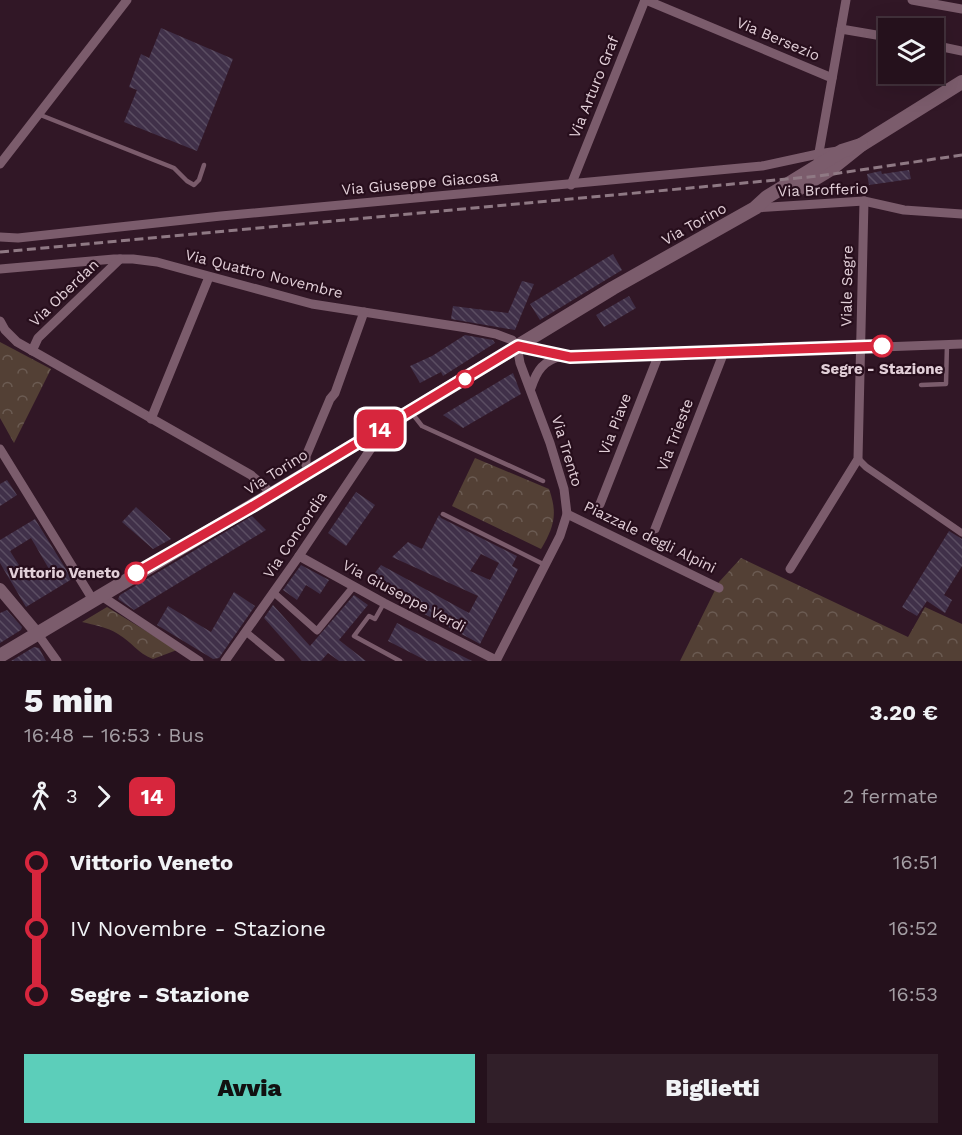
<!DOCTYPE html>
<html lang="it">
<head>
<meta charset="utf-8">
<style>
	:root { --surface:#25111c; --page:#311f29; --text:#f1f3f6; --muted:#a39da3; --line:#42313b; --accent:#5cceba }
	body { margin:0; font-family:"Work Sans",sans-serif; background:var(--page); color:var(--text); height:100vh; display:flex; flex-direction:column; font-size:22px; white-space:nowrap }
	* { box-sizing:border-box; margin:0 }
	p { font-size:20px; color:var(--muted) }
	.icon { flex:none; width:33px; height:33px; fill:none; stroke:currentColor; stroke-width:2; stroke-linecap:round; stroke-linejoin:round }
	.map { position:relative; height:661px; overflow:hidden }
	.sheet { display:flex; flex-direction:column; background:var(--surface); flex:1 }
	.sheet>* { flex:none }
	.badge { padding:0 12px; border-radius:9px; font-size:21px; line-height:39px }
	.buttons { position:absolute; left:878px; top:18px; display:grid; gap:12px }
	.buttons a { display:grid; place-items:center; width:66px; height:66px; border-radius:0px; background:var(--surface); box-shadow:0 6px 24px #0002,0 0 0 2px var(--line); font-size:30px }
	.map>.badge { position:absolute; translate:-50% -50%; box-shadow:0 0 0 3px #fff }
	.legs { display:flex; align-items:center; gap:9px; height:66px; padding:0 24px; font-size:20px }
	.legs p { margin-inline-start:auto }
	.head { display:flex; align-items:center; justify-content:space-between; height:102px; padding:0 24px }
	h1 { font-size:33px; font-weight:800; line-height:45px }
	.primary-button { display:flex; gap:12px; margin-top:auto; padding:12px 24px }
	.primary-button a { flex:1; height:69px; border-radius:0px; background:var(--accent); color:#111; font-size:24px; font-weight:800; line-height:69px; text-align:center }
	.primary-button a+a { background:var(--page); color:var(--text) }
	ul { padding:0 24px; list-style:none }
	li { display:flex; align-items:center; gap:21px; height:66px; font-size:22px }
	li i { display:grid; place-items:center; width:9px; height:100%; margin:0 8px; background:currentColor }
	li i::after { content:''; width:15px; height:15px; margin:-8px; border:4px solid; border-radius:50%; background:var(--surface) }
	li p { margin-inline-start:auto }
	li:first-child i { background:linear-gradient(#0000 50%,currentColor 0) }
	li:last-child i { background:linear-gradient(currentColor 50%,#0000 0) }
	.map>svg:first-child { display:block }
	.forest { fill:url(#forest-crowns) }
	.building { fill:url(#building-back-hatch); fill-rule:evenodd }
	.lines { fill:none; stroke-linecap:round; stroke-linejoin:round }
	.service { stroke:#7b5c6c; stroke-width:4.5 }
	.pedestrian { stroke:#7b5c6c; stroke-width:7 }
	.minor { stroke:#7b5c6c; stroke-width:9 }
	.tertiary { stroke:#7b5c6c; stroke-width:12 }
	.secondary { stroke:#7b5c6c; stroke-width:14 }
	.rail { stroke:#8f7984; stroke-width:3; stroke-dasharray:9 4.5; stroke-linecap:butt }
	.line-1-casing { stroke:#fff; stroke-width:14 }
	.line-1 { stroke:#d7263d; stroke-width:9 }
	.stop-1-dot { fill:#fff; stroke:#d7263d; stroke-width:3 }
	.labels { text-anchor:middle; dominant-baseline:central; stroke-width:4.5; stroke-linejoin:round; paint-order:stroke }
	.street-label { font-size:15px; fill:#e2cfd8; stroke:#270e1c }
	.stop-label { font-size:15px; font-weight:bold; fill:#e2cfd8; stroke:#270e1c }
</style>
</head>
<body>
<div class="map">
<svg width="962" height="661" viewBox="0 0 962 661">
	<defs>
		<pattern id="forest-crowns" width="20" height="18" patternUnits="userSpaceOnUse" patternTransform="scale(1.5)"><rect width="20" height="18" fill="#534035"/><path d="M2 6a3 3 0 1 1 6 0M12 15a3 3 0 1 1 6 0" fill="none" stroke="#6b5b52"/></pattern>
		<pattern id="building-back-hatch" width="6" height="6" patternUnits="userSpaceOnUse" patternTransform="scale(1.5)"><rect width="6" height="6" fill="#403049"/><path d="M-1 5l2 2M0 0l6 6M5-1l2 2" fill="none" stroke="#5b4d62"/></pattern>
	</defs>
	<rect width="100%" height="100%" fill="#311726"/>
	<g class="forest">
		<polygon points="0,342 51,369 14,443 0,418"/>
		<path d="M475 458 549 489C558 514 554 527 541 549L452 506Z"/>
		<polygon points="741,558 908,637 925,607 962,624 962,661 680,661 719,582"/>
		<path d="M107 607 177 650 153 659C137 653 132 642 118 634 107 627 94 625 82 622Z"/>
	</g>
	<g class="building">
		<polygon points="161,28 233,59 197,151 124,122 137,90 129,87 141,54 149,58"/>
		<polygon points="909,170 911,179 869,185 867,174 881,171 882,174"/>
		<polygon points="613,254 622,270 540,320 530,304"/>
		<polygon points="522,281 534,284 515,330 451,319 453,306 508,313"/>
		<polygon points="629,296 636,308 604,327 596,315"/>
		<polygon points="465,335 493,340 495,343 443,376 441,372 420,383 410,366 432,356"/>
		<polygon points="513,373 521,394 463,428 443,415"/>
		<polygon points="7,480 17,495 0,506 0,484"/>
		<polygon points="356,492 375,505 346,546 328,533"/>
		<polygon points="136,507 171,539 153,549 122,522"/>
		<path d="M439 515 441 518 517 556 512 566 518 569 480 644 367 583 381 565 469 613 478 596 392 557 408 542 422 549ZM481 554 499 563 490 580 470 571Z"/>
		<polygon points="252,516 266,530 134,610 118,599 120,595"/>
		<path d="M35 519 72 579 26 607 0 563V540ZM31 538 49 569 29 581 10 551Z"/>
		<polygon points="949,531 962,539 962,566 944,595 952,600 945,613 927,601 917,616 902,607"/>
		<polygon points="301,565 329,580 320,594 306,585 297,600 283,590"/>
		<polygon points="234,592 255,606 219,658 213,659 157,625 168,606 211,632"/>
		<polygon points="354,595 368,605 339,640 366,661 339,661 328,653 321,661 302,661 264,618 273,605 310,646"/>
		<polygon points="7,610 22,627 21,630 0,643 0,613"/>
		<polygon points="397,623 444,647 472,661 427,661 388,641"/>
		<polygon points="34,647 39,648 46,661 11,661"/>
	</g>
	<g class="lines">
		<g class="service">
			<polyline points="38,114 174,168 187,181 194,185 199,180 204,165"/>
			<polyline points="921,385 946,384 947,344"/>
			<polyline points="411,412 422,426 543,481"/>
			<polyline points="443,514 545,565"/>
			<polyline points="384,603 375,619 369,616 354,636 400,661"/>
		</g>
		<g class="pedestrian">
			<polyline points="858,459 866,467 962,533"/>
			<polyline points="273,592 317,631 353,587"/>
			<polyline points="246,632 281,661"/>
		</g>
		<g class="minor">
			<polyline points="646,0 832,78"/>
			<polyline points="912,0 962,9"/>
			<polyline points="841,29 888,37"/>
			<polyline points="933,45 962,51"/>
			<polyline points="818,158 846,0"/>
			<polyline points="0,164 127,0"/>
			<polyline points="571,185 645,0"/>
			<polyline points="756,208 864,201 904,210 962,214"/>
			<polyline points="0,237 18,238 221,216 762,166 818,154 838,151"/>
			<polyline points="0,269 114,259 133,259 157,262 312,304 467,328 496,334 512,340 517,346"/>
			<polyline points="0,321 5,330 17,342 251,475 265,487 271,495"/>
			<polyline points="517,346 570,357 613,357 962,344"/>
			<polyline points="32,351 38,338 120,259"/>
			<path d="M531 388C537 370 543 361 562 356"/>
			<polyline points="151,419 209,277"/>
			<polyline points="0,449 93,600"/>
			<polyline points="309,471 306,465 306,456 330,399 335,393 364,312"/>
			<polyline points="600,504 659,354"/>
			<polyline points="567,514 719,588"/>
			<polyline points="655,529 724,352"/>
			<polyline points="299,556 384,603 496,660"/>
			<polyline points="790,569 858,459 864,201"/>
			<polyline points="100,595 199,661"/>
			<polyline points="37,633 57,661"/>
			<polyline points="225,661 299,556 384,429"/>
			<polyline points="496,661 560,536 567,514 564,489 550,443 520,363 517,346"/>
		</g>
		<polyline class="tertiary" points="0,589 37,633"/>
		<g class="secondary">
			<polyline points="798,189 831,169 861,145 962,82"/>
			<polyline points="0,656 411,411 613,288 755,208 767,197 842,151 861,145"/>
		</g>
		<polyline class="rail" points="0,252 819,176 962,155"/>
	</g>
	<g class="lines">
		<g class="line-1-casing">
			<polyline id="line-1" points="136,573 253,506 518,346 570,357 882,346"/>
		</g>
		<use href="#line-1" class="line-1"/>
	</g>
	<g class="stop-1-dot">
		<circle cx="882" cy="346" r="10"/>
		<circle cx="465" cy="379" r="8"/>
		<circle cx="136" cy="573" r="10"/>
	</g>
	<g class="labels">
		<g class="street-label">
			<text transform="translate(778 39) rotate(23)">Via Bersezio</text>
			<text transform="translate(594 87) rotate(-68)">Via Arturo Graf</text>
			<text transform="translate(420 183) rotate(-5)">Via Giuseppe Giacosa</text>
			<text transform="translate(823 190) rotate(-2)">Via Brofferio</text>
			<text transform="translate(694 224) rotate(-29)">Via Torino</text>
			<text transform="translate(264 274) rotate(14)">Via Quattro Novembre</text>
			<text transform="translate(847 286) rotate(-89)">Viale Segre</text>
			<text transform="translate(64 293) rotate(-44)">Via Oberdan</text>
			<text transform="translate(615 424) rotate(-69)">Via Piave</text>
			<text transform="translate(675 435) rotate(-69)">Via Trieste</text>
			<text transform="translate(567 451) rotate(73)">Via Trento</text>
			<text transform="translate(276 472) rotate(-32)">Via Torino</text>
			<text transform="translate(295 535) rotate(-56)">Via Concordia</text>
			<text transform="translate(650 537) rotate(26)">Piazzale degli Alpini</text>
			<text transform="translate(404 596) rotate(28)">Via Giuseppe Verdi</text>
		</g>
		<g class="stop-label">
			<text x="882" y="369">Segre - Stazione</text>
			<text x="120" y="573" text-anchor="end">Vittorio Veneto</text>
		</g>
	</g>
</svg>
<div class="buttons">
<a><svg class="icon" aria-label="layers" viewBox="0 0 24 24"><path d="M12 4l9 5-9 5-9-5zM3 14l9 5 9-5"/></svg></a>
</div>
<b class="badge" style="left:380px;top:429px;background:#d7263d;color:#fff">14</b>
</div>
<section class="sheet">
<div class="head"><div><h1>5 min</h1><p>16:48 – 16:53 · Bus</p></div><b>3.20 €</b></div>
<div class="legs"><svg class="icon" aria-label="walk" viewBox="0 0 24 24"><circle cx="13" cy="4" r="2"/><path d="M13 8l-2 6 4 7M11 14l-3 7M7 12l3-4h3l4 4"/></svg>3<svg class="icon" aria-label="forward" viewBox="0 0 24 24"><path d="M9 5l7 7-7 7"/></svg><b class="badge" style="background:#d7263d;color:#fff">14</b><p>2 fermate</p></div>
<ul>
<li><i style="color:#d7263d"></i><b>Vittorio Veneto</b><p>16:51</p></li>
<li><i style="color:#d7263d"></i><span>IV Novembre - Stazione</span><p>16:52</p></li>
<li><i style="color:#d7263d"></i><b>Segre - Stazione</b><p>16:53</p></li>
</ul>
<div class="primary-button"><a>Avvia</a><a>Biglietti</a></div>
</section>
</body>
</html>
